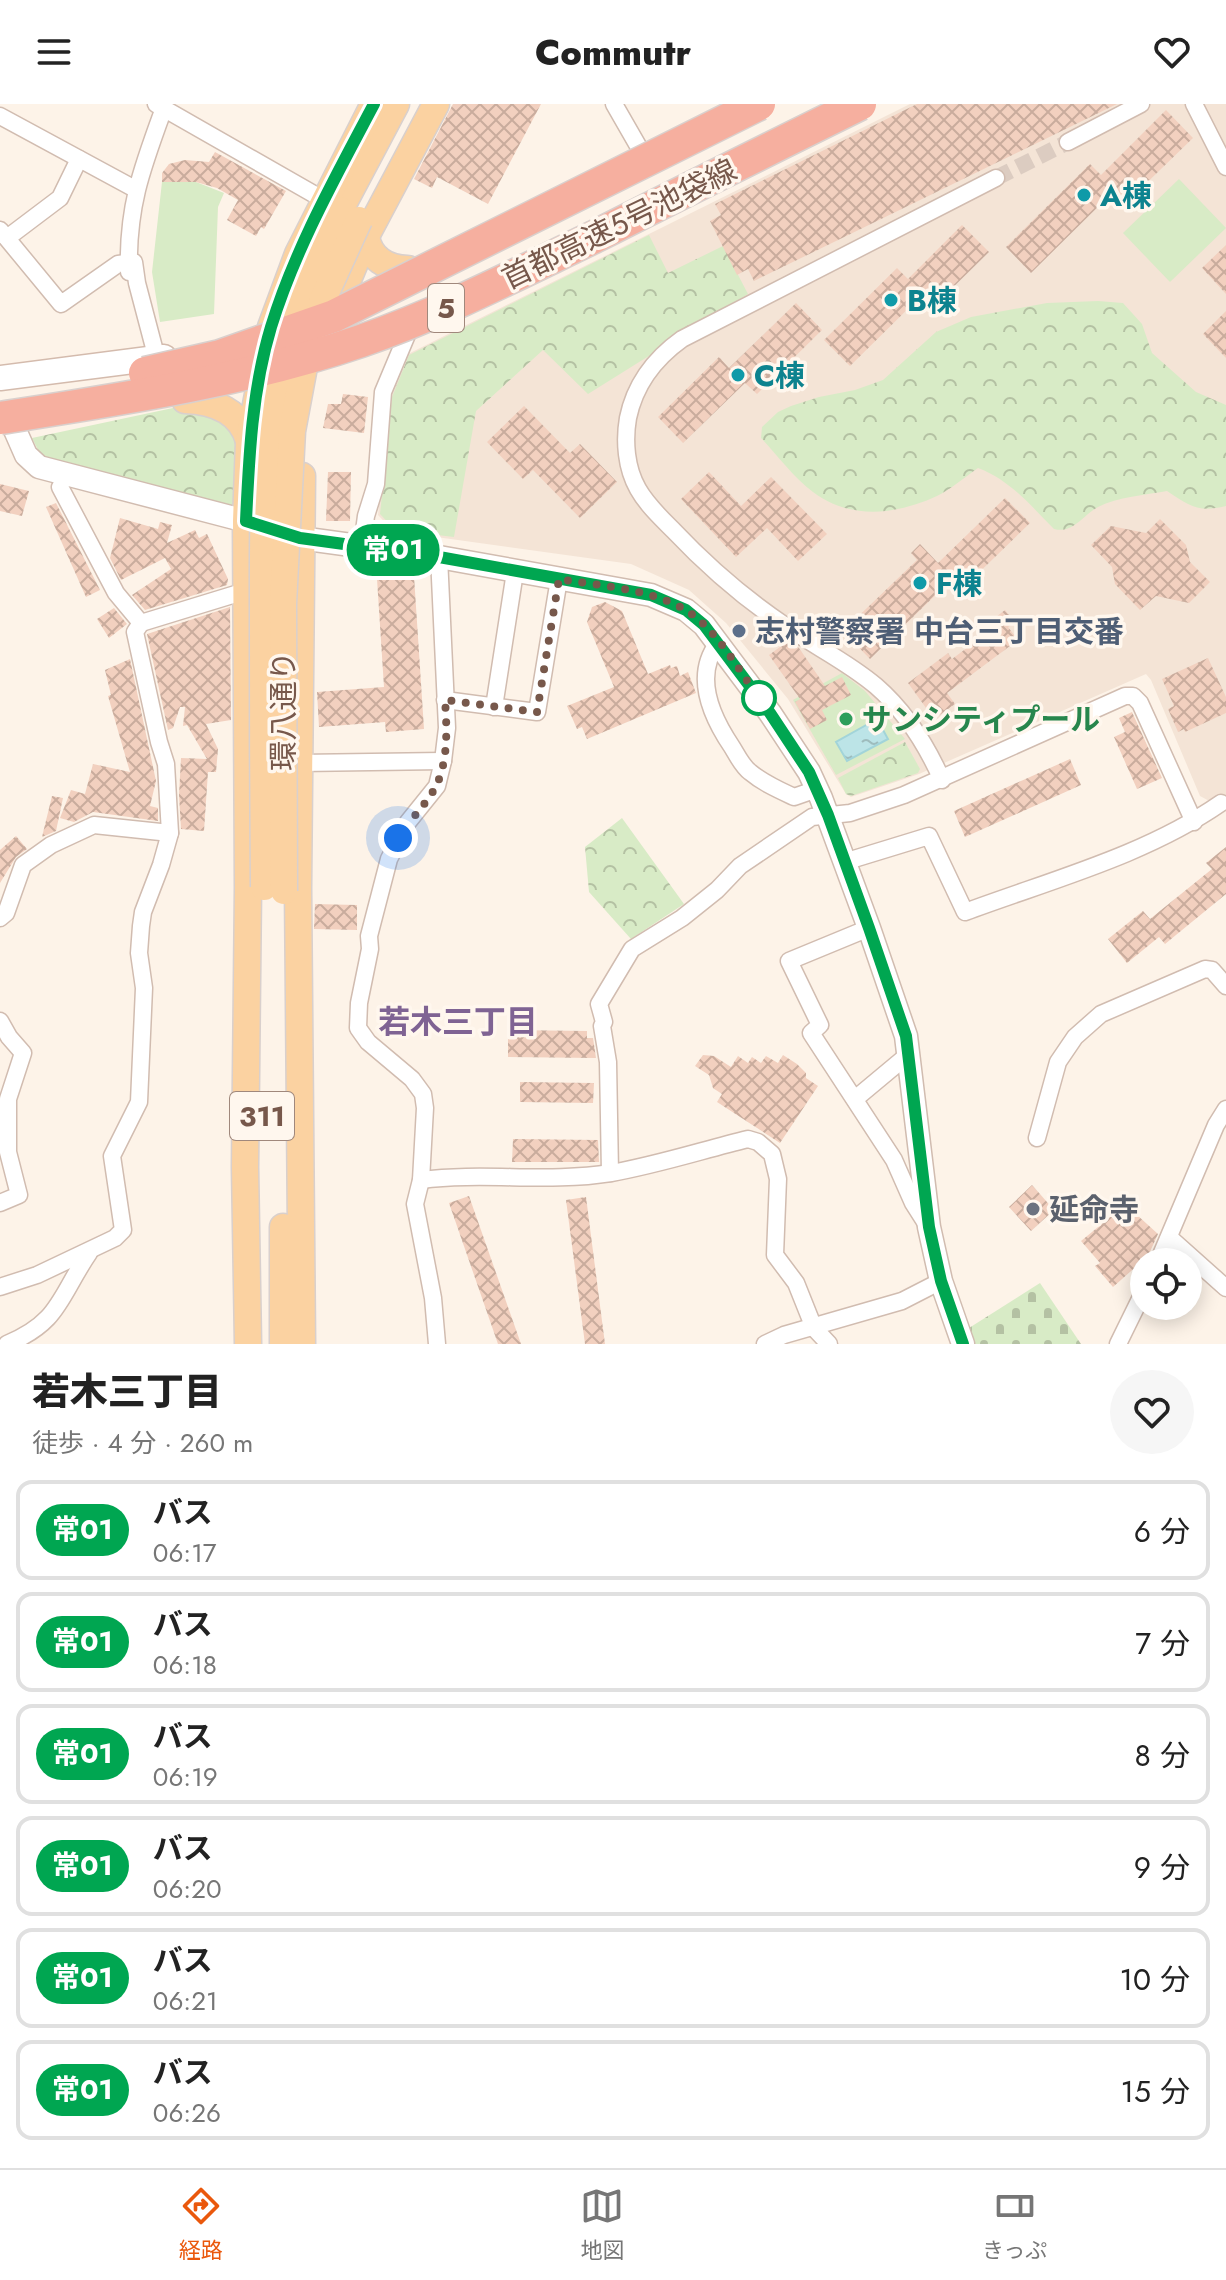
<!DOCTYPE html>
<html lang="ja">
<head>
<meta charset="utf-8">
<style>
	:root { --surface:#fff; --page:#f6f6f6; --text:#222; --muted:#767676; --line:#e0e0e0; --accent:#ea580c }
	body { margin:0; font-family:Jost,"Noto Sans JP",sans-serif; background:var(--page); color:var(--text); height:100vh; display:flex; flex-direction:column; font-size:30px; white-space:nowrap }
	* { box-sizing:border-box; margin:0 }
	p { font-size:26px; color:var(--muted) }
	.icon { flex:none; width:44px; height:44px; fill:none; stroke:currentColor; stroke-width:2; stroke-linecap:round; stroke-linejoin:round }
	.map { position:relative; height:1240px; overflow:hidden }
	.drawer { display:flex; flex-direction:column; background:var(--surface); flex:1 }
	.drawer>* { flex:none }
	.badge { padding:0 16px; border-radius:26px; font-size:28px; line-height:52px }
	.tools { position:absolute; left:1130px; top:1144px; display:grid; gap:16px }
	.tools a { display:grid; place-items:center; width:72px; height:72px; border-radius:50%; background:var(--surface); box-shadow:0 4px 20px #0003; font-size:40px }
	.you { position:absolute; width:40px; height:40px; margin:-20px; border:6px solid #fff; border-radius:50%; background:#1a73e8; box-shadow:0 0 0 12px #1a73e833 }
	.map>.badge { position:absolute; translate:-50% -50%; box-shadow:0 0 0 4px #fff }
	.round { display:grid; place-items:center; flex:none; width:84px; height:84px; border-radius:42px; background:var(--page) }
	.summary { display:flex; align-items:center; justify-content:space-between; height:136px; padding:0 32px }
	h1 { font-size:38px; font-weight:800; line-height:60px }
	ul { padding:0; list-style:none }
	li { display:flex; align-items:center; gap:24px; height:100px; margin:0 16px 12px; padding:0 16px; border:4px solid var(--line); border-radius:16px }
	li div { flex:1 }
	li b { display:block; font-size:30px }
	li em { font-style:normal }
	li .badge { min-width:88px; font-weight:700; text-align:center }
	header { display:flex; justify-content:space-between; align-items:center; height:104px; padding:0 32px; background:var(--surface); font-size:36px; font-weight:800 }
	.dock { display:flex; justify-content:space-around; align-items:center; height:112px; border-top:2px solid var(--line); background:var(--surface); font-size:22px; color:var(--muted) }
	.dock a { display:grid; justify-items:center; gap:4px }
	.dock .selected { color:var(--accent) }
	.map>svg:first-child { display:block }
	.residential { fill:#f4e4d6 }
	.forest { fill:url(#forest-crowns) }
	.cemetery { fill:url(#cemetery-stones) }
	.pitch { fill:#d8ebc6 }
	.water { fill:url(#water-ripples); stroke:#a2d4d9; stroke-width:2 }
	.building { fill:url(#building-cross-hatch) }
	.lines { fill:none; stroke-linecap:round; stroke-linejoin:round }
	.minor-tunnel { stroke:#dcccc1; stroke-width:16; stroke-dasharray:16 8; stroke-linecap:butt }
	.minor-casing { stroke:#d1bcb0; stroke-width:19 }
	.tertiary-casing { stroke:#d1bcb0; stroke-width:25 }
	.secondary-casing { stroke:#d4bbad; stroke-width:27 }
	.primary-casing { stroke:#d9d0cd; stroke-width:29 }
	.minor { stroke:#fff; stroke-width:16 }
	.tertiary { stroke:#fff; stroke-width:22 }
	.secondary { stroke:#fff; stroke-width:24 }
	.primary { stroke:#fbd2a1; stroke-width:26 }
	.primary-bridge-casing { stroke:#d9d0cd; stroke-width:29; stroke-linecap:butt }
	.motorway-bridge-casing { stroke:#d9d0cd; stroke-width:35; stroke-linecap:butt }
	.primary-bridge { stroke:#fbd2a1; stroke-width:26 }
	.motorway-bridge { stroke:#f6af9f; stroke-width:32 }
	.line-casing { stroke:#fff; stroke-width:18 }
	.line { stroke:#00a651; stroke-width:12 }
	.walk { stroke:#77584b; stroke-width:8; stroke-dasharray:0 14.4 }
	.culture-dot { fill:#0f9aa8; stroke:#fff7ee; stroke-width:3 }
	.service-dot { fill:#5c6f8a; stroke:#fff7ee; stroke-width:3 }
	.stop-dot { fill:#fff; stroke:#00a651; stroke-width:4 }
	.leisure-dot { fill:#2e9e5b; stroke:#fff7ee; stroke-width:3 }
	.worship-dot { fill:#6b7280; stroke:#fff7ee; stroke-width:3 }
	.labels { text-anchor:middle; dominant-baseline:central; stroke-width:7; stroke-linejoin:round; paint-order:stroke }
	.shield { fill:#fff7ee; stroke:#a0887c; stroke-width:2 }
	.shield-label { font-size:28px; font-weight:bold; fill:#77584b }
	.culture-label { font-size:30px; font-weight:bold; fill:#0d838f; stroke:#fff7ee; text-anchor:start }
	.street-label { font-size:30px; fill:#77584b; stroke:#fff7ee }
	.service-label { font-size:30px; font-weight:bold; fill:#4e5e75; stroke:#fff7ee; text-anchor:start }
	.leisure-label { font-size:30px; font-weight:bold; fill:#27864d; stroke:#fff7ee; text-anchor:start }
	.worship-label { font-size:30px; font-weight:bold; fill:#5b616d; stroke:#fff7ee; text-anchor:start }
	.neighbourhood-label { font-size:32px; font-weight:bold; fill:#7f6393; stroke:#fff7ee }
</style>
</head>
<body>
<header><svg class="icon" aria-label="menu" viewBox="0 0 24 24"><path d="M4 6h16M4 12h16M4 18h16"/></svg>Commutr<svg class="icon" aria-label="heart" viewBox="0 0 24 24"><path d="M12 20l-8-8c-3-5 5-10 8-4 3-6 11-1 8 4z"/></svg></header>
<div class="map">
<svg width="1226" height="1240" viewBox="0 0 1226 1240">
	<defs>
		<pattern id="forest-crowns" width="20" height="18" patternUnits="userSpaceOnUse" patternTransform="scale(2)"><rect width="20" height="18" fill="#d8ebc6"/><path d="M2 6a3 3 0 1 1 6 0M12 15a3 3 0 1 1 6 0" fill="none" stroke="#b4c1a3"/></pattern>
		<pattern id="cemetery-stones" width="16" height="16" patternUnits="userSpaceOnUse" patternTransform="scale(2)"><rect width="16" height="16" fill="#d8ebc6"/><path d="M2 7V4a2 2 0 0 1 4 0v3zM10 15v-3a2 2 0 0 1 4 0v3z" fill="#b4c1a3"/></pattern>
		<pattern id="water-ripples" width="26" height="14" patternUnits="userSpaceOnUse" patternTransform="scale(2)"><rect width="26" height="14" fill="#bce4e7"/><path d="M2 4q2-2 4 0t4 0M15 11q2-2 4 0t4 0" fill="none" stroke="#9ebcbd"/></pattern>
		<pattern id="building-cross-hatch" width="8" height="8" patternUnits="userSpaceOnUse" patternTransform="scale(2)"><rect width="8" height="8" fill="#f2d0bf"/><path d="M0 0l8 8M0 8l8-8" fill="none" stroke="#c9ac9d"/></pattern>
	</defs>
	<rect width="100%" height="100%" fill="#fdf3e8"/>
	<polygon class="residential" points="910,0 1226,0 1226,706 1200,692 1151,576 1146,570 919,670 851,693 846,690 788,595 726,519 689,486 631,460 393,427 378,411 390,291 408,250"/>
	<g class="forest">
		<polygon points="649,131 668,169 723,142 748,190 588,290 543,246 476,307 454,433 395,426 380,410 392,293 409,251"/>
		<path d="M1098 197 1123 199 1142 220 1152 249 1196 288 1226 301V402C1198 409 1190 402 1167 387 1145 391 1118 393 1098 403 1082 412 1073 430 1054 425 1030 401 1010 376 978 364 965 373 951 385 937 392 896 411 850 416 813 388 793 373 778 352 761 334L762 323 778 308 791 302 819 293 855 286 883 276 936 228 971 213 1047 199Z"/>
		<polygon points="187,301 242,328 234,407 45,360 32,334"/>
		<polygon points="905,638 920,665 918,669 851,692 846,690 838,674"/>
		<polygon points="622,714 684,800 631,835 589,788 585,743"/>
	</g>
	<polygon class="cemetery" points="1040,1179 1081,1240 975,1240 969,1224"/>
	<g class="pitch">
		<polygon points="1179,75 1226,124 1170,178 1123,129"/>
		<polygon points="162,78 196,78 224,89 218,103 214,210 160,218 152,168"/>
		<polygon points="842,569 865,587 905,635 836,671 793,596"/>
	</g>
	<polygon class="water" points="877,615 888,635 847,657 836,638"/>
	<g class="building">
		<polygon points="453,0 541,0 488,100 437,73 432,84 414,75"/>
		<polygon points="917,0 1117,0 754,177 748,165 737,171 710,117 721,111 715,100"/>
		<polygon points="1166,6 1193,34 1128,97 1116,85 1031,169 1006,143 1090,60 1101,71"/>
		<polygon points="215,48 286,87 264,125 261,123 256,132 227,116 238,96 217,84 196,78 162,78 162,69 169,60 185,56 209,58"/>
		<polygon points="962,121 989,148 935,201 923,190 850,262 824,236 897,164 908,175"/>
		<polygon points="1226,141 1226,190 1202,164"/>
		<polygon points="796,199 822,226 757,290 745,279 683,339 658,313 719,253 729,264"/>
		<polygon points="1226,207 1226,254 1203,230"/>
		<polygon points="343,290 368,293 364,329 323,324 328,300 341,300"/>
		<polygon points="524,302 570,349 580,340 617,378 580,414 533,366 523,375 487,338"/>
		<polygon points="328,368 351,368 350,417 326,417"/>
		<polygon points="709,368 741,402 771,373 827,430 798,457 767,424 736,453 681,395"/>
		<polygon points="0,380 29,387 22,412 0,407"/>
		<polygon points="1005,394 1030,419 963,484 953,474 870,555 843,527 917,456 911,449 920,440 938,459"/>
		<polygon points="56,399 100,486 86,493 46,403"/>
		<polygon points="120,414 158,425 160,418 172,421 167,439 195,426 199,434 207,430 228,475 227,481 145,506 132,491 171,465 165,454 121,476 110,454"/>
		<polygon points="1160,415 1186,441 1190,458 1210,478 1189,499 1156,492 1140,506 1115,480 1112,463 1091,441 1111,422 1146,429"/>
		<polygon points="414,472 424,625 386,628 385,618 319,623 317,588 384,583 377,475"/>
		<polygon points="605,498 622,507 648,570 670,561 671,564 677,562 680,572 688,568 696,589 587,635 582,623 577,625 567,602 614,583 587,518 592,503"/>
		<polygon points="230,503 231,616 206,620 218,645 216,668 208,668 204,727 181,725 179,691 181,654 207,655 187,621 183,622 185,603 180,603 173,624 168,626 147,530"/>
		<polygon points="114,504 127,520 109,534 97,515"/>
		<polygon points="1005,506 1015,519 1008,523 1018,536 947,589 955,600 934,615 908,579 948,549 952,555 987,529 983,523"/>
		<polygon points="788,537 799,544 825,582 842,573 851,591 822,606 827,616 810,625 795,598 800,595 769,551"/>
		<polygon points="1208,554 1226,593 1226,609 1185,628 1184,625 1178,628 1168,605 1174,602 1162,575"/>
		<polygon points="130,555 156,677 150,702 158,704 158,717 93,708 74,718 60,714 71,686 85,690 93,660 130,668 108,592 111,591 105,566"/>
		<polygon points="1132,608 1162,674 1137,685 1114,633 1125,628 1119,614"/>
		<polygon points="1070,655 1081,681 965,733 954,707"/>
		<polygon points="52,692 63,694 56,727 42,733"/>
		<polygon points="16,732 27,745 16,753 0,779 0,746"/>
		<polygon points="1226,743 1226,790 1165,840 1159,833 1127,859 1108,835 1143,807 1150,815 1212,765 1206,759"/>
		<polygon points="315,800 357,801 357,826 314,825"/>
		<polygon points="508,926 587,927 587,934 593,934 596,954 508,953"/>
		<polygon points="703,951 714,952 731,963 738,952 748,959 752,953 761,959 766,952 778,959 783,951 797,960 806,969 806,974 818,982 780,1039 717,998 722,990 713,984 709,971 695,962"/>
		<polygon points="520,978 594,979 593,999 520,998"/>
		<polygon points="513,1035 598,1036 599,1058 512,1058"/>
		<polygon points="1032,1081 1054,1106 1031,1127 1009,1103"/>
		<polygon points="469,1092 521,1240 498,1240 449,1099"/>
		<polygon points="586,1093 605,1240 585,1240 566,1096"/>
		<polygon points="1120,1105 1129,1116 1136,1110 1158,1130 1148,1152 1113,1183 1095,1162 1100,1159 1081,1137"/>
	</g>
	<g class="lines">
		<polyline class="minor-tunnel" points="996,74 1068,38"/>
		<g class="minor-casing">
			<g id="minor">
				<polyline points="156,0 324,96"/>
				<polyline points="614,0 641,47"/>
				<polyline points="1194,0 1226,63"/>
				<polyline points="0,12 135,85"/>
				<polyline points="1068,38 1141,0"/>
				<polyline points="0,126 61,200 118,160 134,158 137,179 157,255"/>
				<polyline points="7,134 60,94 79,55"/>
				<path d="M129 168C127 103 142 64 164 4"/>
				<polyline points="60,383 116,489 141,519 252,485"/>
				<polyline points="362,442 366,412 376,380 383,288 409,226"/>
				<path d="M718 539C693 572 711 612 732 643 737 651 742 662 750 668 763 679 779 686 794 693L817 685"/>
				<polyline points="445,596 537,608 559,475"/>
				<polyline points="494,603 515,468"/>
				<polyline points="300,659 443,657"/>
				<path d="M942 676C926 640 906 608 876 582 848 558 814 542 784 521 744 494 707 462 673 426 661 414 647 401 638 385 626 364 624 337 628 314 635 280 654 255 682 235L996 74"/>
				<path d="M844 758 929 732 965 808C1051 776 1146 751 1221 699"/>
				<polyline points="0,814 6,809 23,761 51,741 94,721 170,729"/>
				<polyline points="869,824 789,857 820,921 811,929 894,1056 913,1099 927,1121"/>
				<polyline points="0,917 9,933 23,949 8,995 8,1048 19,1091 0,1099"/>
				<polyline points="855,995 909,950"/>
				<polyline points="1037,1034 1058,958 1075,933 1101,910 1205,865 1212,866 1226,882"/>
				<polyline points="610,1069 608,958 602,922 604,918 599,900 632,845 682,814 717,786 740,762 812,713 850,709 904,691 1125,592 1133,592 1140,599 1194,718"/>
				<path d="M421 1076C484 1068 548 1079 611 1069 657 1061 703 1046 748 1035L758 1038 772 1050 778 1075 775 1151 796 1179 814 1224 829 1240"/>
				<polyline points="1170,1134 1226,1184"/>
				<polyline points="1158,1158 1216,1021 1226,1005"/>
				<polyline points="0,1183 37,1171 115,1134 123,1126 112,1052 139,998 144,884 139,849 141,822 143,808 161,761 170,729 166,660 159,638 135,528 141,519"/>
				<path d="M7 1240C60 1218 59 1193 89 1149"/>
				<polyline points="437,1240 433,1194 415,1100 421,1076 425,1004 423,990 412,975 368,938 358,924 359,899 370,845 369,832 389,755 408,718 437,682 443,657 447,624 439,453"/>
				<polyline points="765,1240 784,1231 902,1197 941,1177"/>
				<polyline points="1118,1240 1144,1187"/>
			</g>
		</g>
		<g class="tertiary-casing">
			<polyline id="tertiary" points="15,326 26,351 39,363 246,417 300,434 439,453 651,491 686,506 704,521 770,609 809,668 821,694 869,824 906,932 929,1123 941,1177 963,1240"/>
		</g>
		<g class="secondary-casing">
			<polyline id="secondary" points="0,274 164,253"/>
		</g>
		<g class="primary-casing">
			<g id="primary">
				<polyline points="340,106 396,0"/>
				<path d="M366 132C369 154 387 165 408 165"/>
				<polyline points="328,224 366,132 436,0"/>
				<path d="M185 296C214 297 241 307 249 337"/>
				<polyline points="302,372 298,784 302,1240"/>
				<polyline points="283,1123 283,1240"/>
				<polyline points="248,1240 245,1063 248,784 246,417 249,337 271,223 298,150 374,0"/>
			</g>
		</g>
		<use href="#minor" class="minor"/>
		<use href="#tertiary" class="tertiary"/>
		<use href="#secondary" class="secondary"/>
		<use href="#primary" class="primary"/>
		<g class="primary-bridge-casing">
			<g id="primary-bridge">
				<path d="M264 783C263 692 263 600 263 509 263 430 261 349 278 272 291 214 313 159 340 106"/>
				<polyline points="284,787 283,500 292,327 309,236 324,193 359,116"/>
			</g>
		</g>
		<g class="motorway-bridge-casing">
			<g id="motorway-bridge">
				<polyline points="145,269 220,252 334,212 759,0"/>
				<path d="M0 314C122 295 244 277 361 237 442 209 517 170 594 133 682 88 771 44 860 0"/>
			</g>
		</g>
		<use href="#primary-bridge" class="primary-bridge"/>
		<use href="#motorway-bridge" class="motorway-bridge"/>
	</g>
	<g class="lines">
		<g class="line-casing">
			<path id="line" d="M374 0C336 72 295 145 271 223 252 286 249 352 246 417L300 434 439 453 651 491 686 506 704 521 770 609 809 668 828 711 869 824 906 932 929 1123 941 1177 963 1240"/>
		</g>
		<use href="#line" class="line"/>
		<path class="walk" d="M398 734C408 718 422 705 432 689 449 663 447 625 445 596L537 608 559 475C599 482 648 484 684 505 716 524 738 565 759 594"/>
	</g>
	<g class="culture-dot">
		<circle cx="1084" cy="91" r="8"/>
		<circle cx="891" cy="196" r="8"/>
		<circle cx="738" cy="271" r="8"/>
		<circle cx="920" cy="479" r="8"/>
	</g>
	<circle class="service-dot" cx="739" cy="527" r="8"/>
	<circle class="stop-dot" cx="759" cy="594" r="16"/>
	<circle class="leisure-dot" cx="846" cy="615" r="8"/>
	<circle class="worship-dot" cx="1033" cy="1105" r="8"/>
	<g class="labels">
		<g class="shield">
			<rect x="428" y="180" width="36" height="48" rx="6"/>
			<rect x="230" y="988" width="64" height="48" rx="6"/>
		</g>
		<g class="shield-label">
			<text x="446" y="204">5</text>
			<text x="262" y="1012">311</text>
		</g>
		<g class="culture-label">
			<text x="1100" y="91">A棟</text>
			<text x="907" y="196">B棟</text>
			<text x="754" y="271">C棟</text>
			<text x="936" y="479">F棟</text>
		</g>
		<g class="street-label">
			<text transform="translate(619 120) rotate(-26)">首都高速5号池袋線</text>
			<text transform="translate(283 607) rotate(-90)">環八通り</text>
		</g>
		<g class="service-label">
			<text x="755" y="527">志村警察署 中台三丁目交番</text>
		</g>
		<g class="leisure-label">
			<text x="862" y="615">サンシティプール</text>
		</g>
		<g class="worship-label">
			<text x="1049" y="1105">延命寺</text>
		</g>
		<g class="neighbourhood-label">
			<text x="458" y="918">若木三丁目</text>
		</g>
	</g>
</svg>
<div class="tools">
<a><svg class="icon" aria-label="locate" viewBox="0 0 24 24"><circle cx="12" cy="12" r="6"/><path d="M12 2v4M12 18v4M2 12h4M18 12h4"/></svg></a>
</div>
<div class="you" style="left:398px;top:734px"></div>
<b class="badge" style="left:393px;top:446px;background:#00a651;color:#fff">常01</b>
</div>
<section class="drawer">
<div class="summary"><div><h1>若木三丁目</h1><p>徒歩 · 4 分 · 260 m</p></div><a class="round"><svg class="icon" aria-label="heart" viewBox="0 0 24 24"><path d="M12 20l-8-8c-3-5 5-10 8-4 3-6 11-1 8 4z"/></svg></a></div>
<ul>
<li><span class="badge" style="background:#00a651;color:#fff">常01</span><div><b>バス</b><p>06:17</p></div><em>6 分</em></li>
<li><span class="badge" style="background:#00a651;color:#fff">常01</span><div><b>バス</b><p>06:18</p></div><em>7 分</em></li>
<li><span class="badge" style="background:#00a651;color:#fff">常01</span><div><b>バス</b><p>06:19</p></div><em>8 分</em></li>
<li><span class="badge" style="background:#00a651;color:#fff">常01</span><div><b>バス</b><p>06:20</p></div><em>9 分</em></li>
<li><span class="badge" style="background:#00a651;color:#fff">常01</span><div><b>バス</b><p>06:21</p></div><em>10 分</em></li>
<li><span class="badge" style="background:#00a651;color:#fff">常01</span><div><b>バス</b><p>06:26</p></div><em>15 分</em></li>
</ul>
</section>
<nav class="dock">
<a class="selected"><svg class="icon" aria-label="directions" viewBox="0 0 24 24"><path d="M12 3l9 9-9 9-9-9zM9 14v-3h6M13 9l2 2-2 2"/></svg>経路</a>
<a><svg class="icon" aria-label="map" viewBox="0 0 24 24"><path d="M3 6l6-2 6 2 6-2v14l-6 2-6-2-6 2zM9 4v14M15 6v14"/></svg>地図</a>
<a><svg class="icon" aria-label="tickets" viewBox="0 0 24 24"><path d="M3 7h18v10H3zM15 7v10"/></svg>きっぷ</a>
</nav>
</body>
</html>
